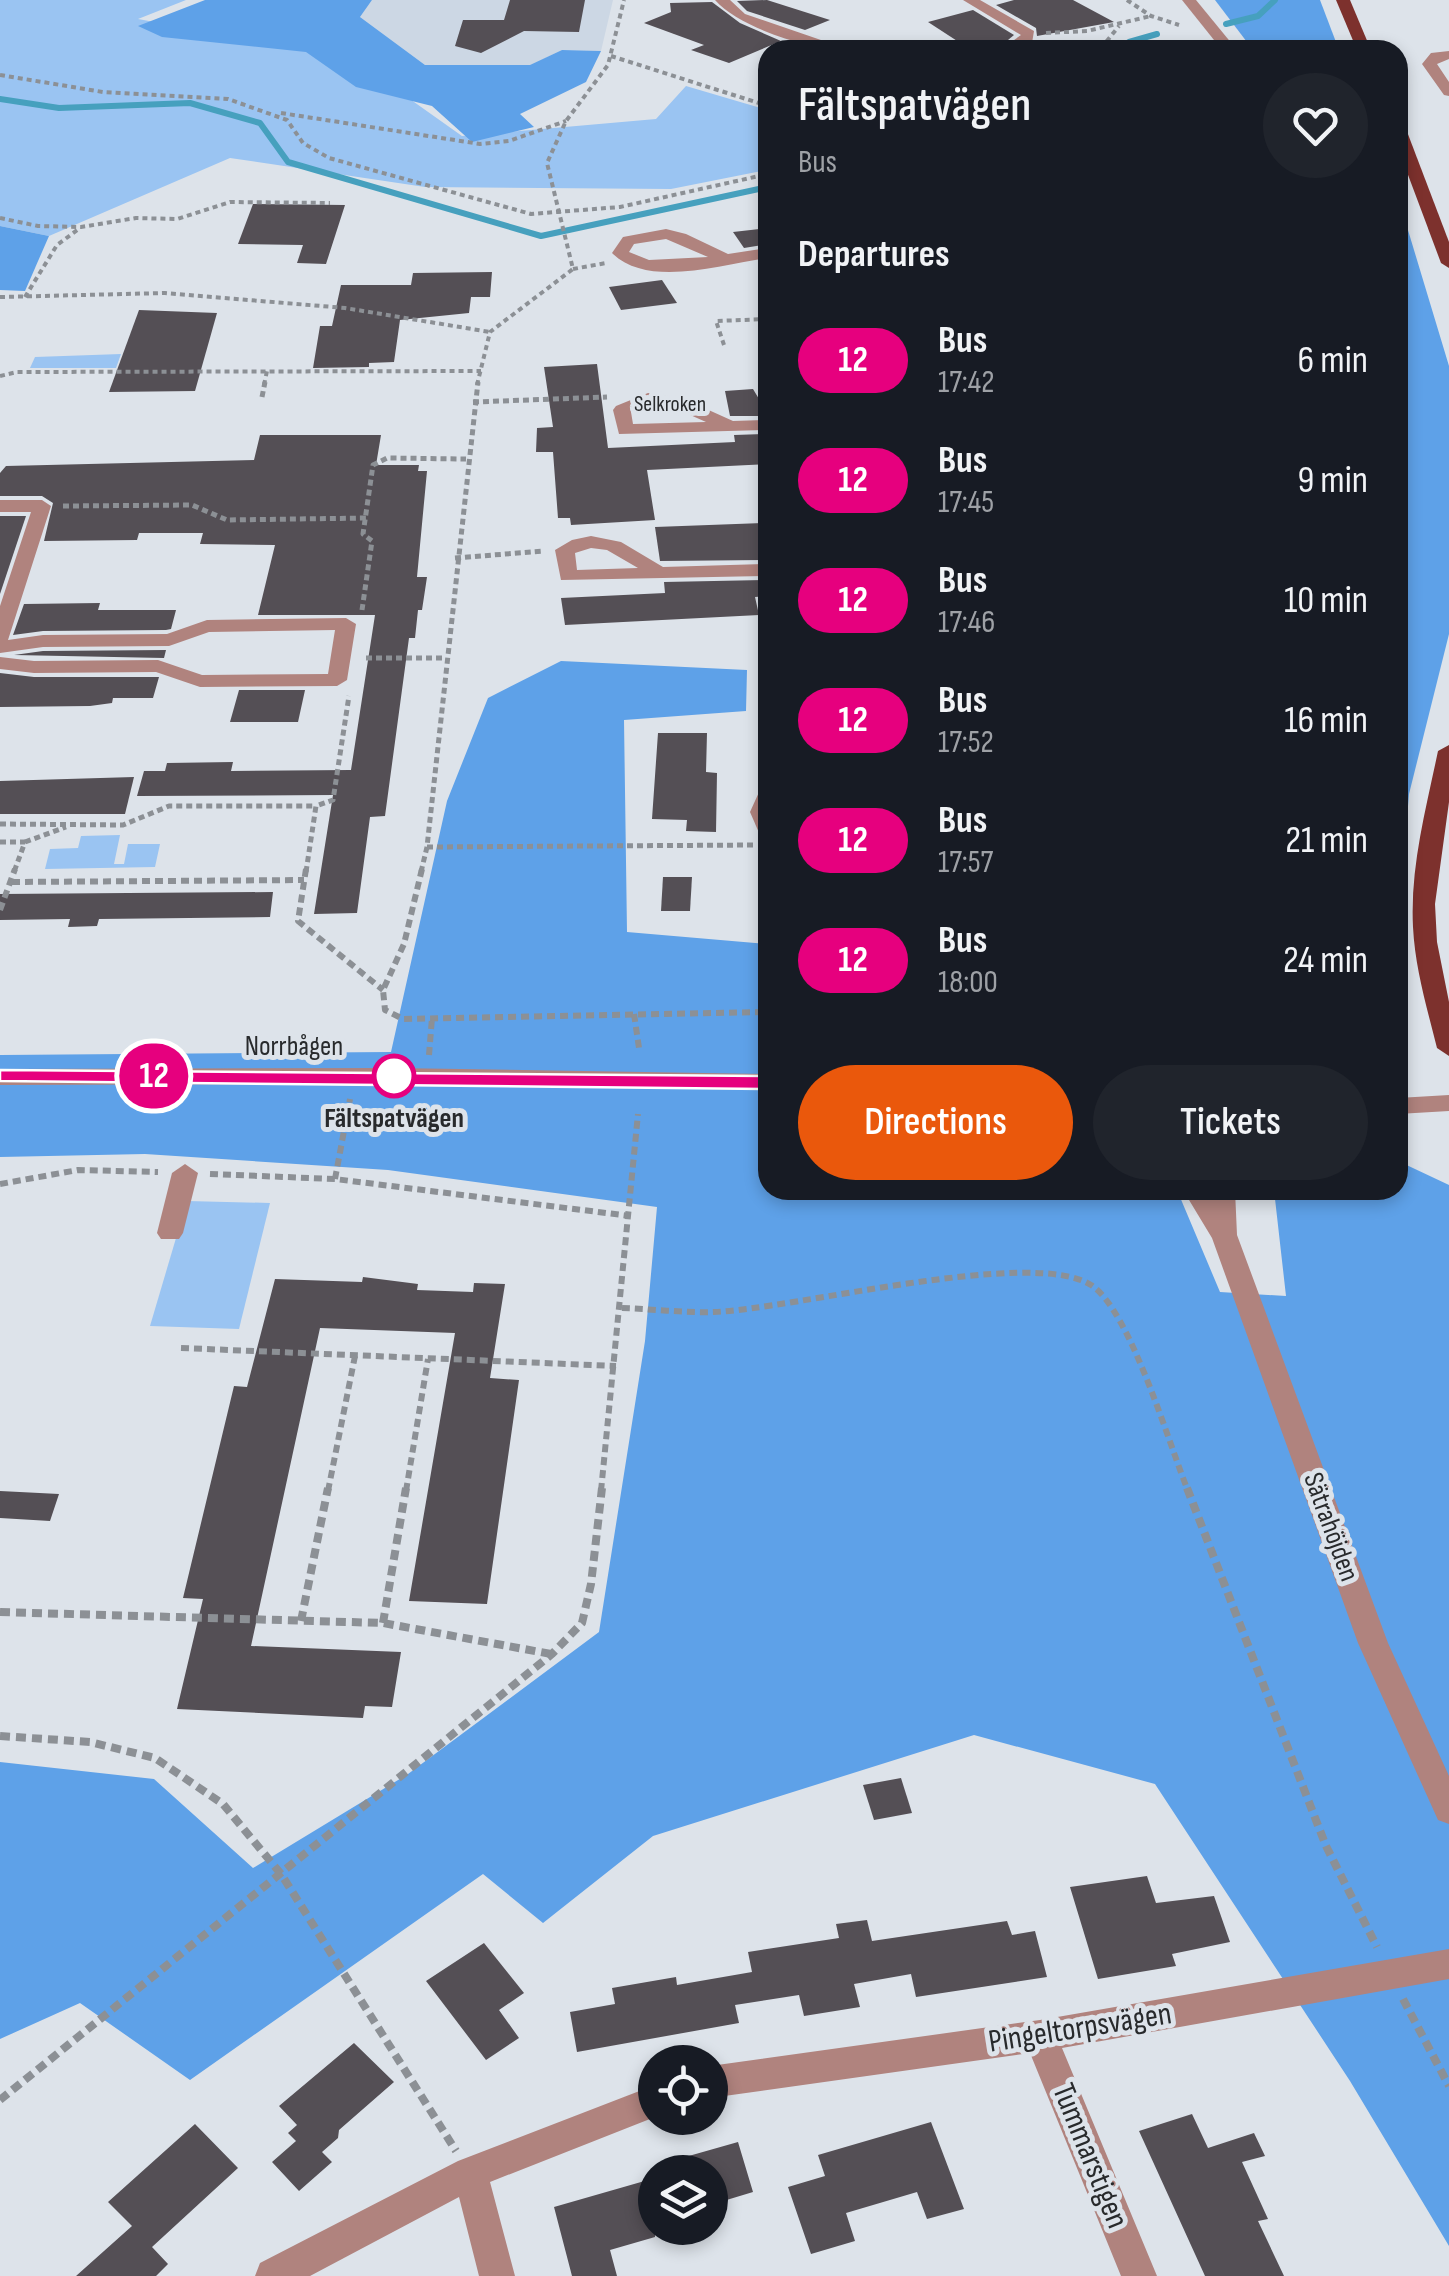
<!DOCTYPE html>
<html lang="en">
<head>
<meta charset="utf-8">
<style>
	:root { --surface:#171b24; --page:#20242c; --text:#f1f3f6; --muted:#9ea1a6; --accent:#ea580c }
	body { margin:0; font-family:"Sofia Sans Condensed",sans-serif; background:var(--page); color:var(--text); height:100vh; display:flex; flex-direction:column; font-size:38px; white-space:nowrap }
	* { box-sizing:border-box; margin:0 }
	p { font-size:32px; color:var(--muted) }
	.icon { flex:none; width:55px; height:55px; fill:none; stroke:currentColor; stroke-width:2; stroke-linecap:round; stroke-linejoin:round }
	.map { position:relative; flex:1; overflow:hidden }
	.panel { position:absolute; left:758px; top:40px; width:650px; height:1160px; display:flex; flex-direction:column; background:var(--surface); border-radius:30px; box-shadow:0 5px 15px #0003 }
	.panel>* { flex:none }
	.badge { padding:0 20px; border-radius:32px; font-size:35px; line-height:65px }
	.controls { position:absolute; left:638px; top:2045px; display:grid; gap:20px }
	.controls a { display:grid; place-items:center; width:90px; height:90px; border-radius:50%; background:var(--surface); box-shadow:0 5px 15px #0003; font-size:50px }
	.map>.badge { position:absolute; translate:-50% -50%; box-shadow:0 0 0 5px #fff }
	h2 { padding:0 40px; font-size:38px; line-height:90px }
	.round { display:grid; place-items:center; flex:none; width:105px; height:105px; border-radius:52px; background:var(--page) }
	.overview { display:flex; align-items:center; justify-content:space-between; height:170px; padding:0 40px }
	h1 { font-size:48px; font-weight:600; line-height:75px }
	.cta { display:flex; gap:20px; margin-top:auto; padding:20px 40px }
	.cta a { flex:1; height:115px; border-radius:60px; background:var(--accent); color:#fff; font-size:40px; font-weight:600; line-height:115px; text-align:center }
	.cta a+a { background:var(--page); color:var(--text) }
	ul { padding:0; list-style:none }
	li { display:flex; align-items:center; gap:30px; height:120px; padding:0 40px }
	li div { flex:1 }
	li b { display:block; font-size:38px }
	li em { font-style:normal }
	li .badge { min-width:110px; font-weight:700; text-align:center }
	.map>svg:first-child { display:block }
	.built { fill:#ccd7e4 }
	.green { fill:#9ac4f2 }
	.forest { fill:#5ea1e8 }
	.lines { fill:none; stroke-linecap:round; stroke-linejoin:round }
	.stream { stroke:#46a0be; stroke-width:6 }
	.building { fill:#544f55 }
	.path-far3 { stroke:#8c9095; stroke-width:4; stroke-dasharray:5 4; stroke-linecap:butt }
	.path-far2 { stroke:#8c9095; stroke-width:5; stroke-dasharray:6 4; stroke-linecap:butt }
	.path-far1 { stroke:#8c9095; stroke-width:6; stroke-dasharray:8 5; stroke-linecap:butt }
	.path { stroke:#8c9095; stroke-width:8; stroke-dasharray:10 6; stroke-linecap:butt }
	.minor { fill:#b0837e; fill-rule:evenodd }
	.major { fill:#7d312d; fill-rule:evenodd }
	.line { fill:#e6007e; stroke:#fff; stroke-width:2.5 }
	.stop-dot { fill:#fff; stroke:#e6007e; stroke-width:5 }
	.labels { text-anchor:middle; dominant-baseline:central; stroke-width:10; stroke-linejoin:round; paint-order:stroke }
	.far-street-label { font-size:22px; fill:#282a2c; stroke:#dde3ea }
	.street-label { font-size:28px; fill:#282a2c; stroke:#dde3ea }
	.stop-label { font-size:28px; font-weight:bold; fill:#282a2c; stroke:#dde3ea }
	.near-street-label { font-size:32px; fill:#282a2c; stroke:#dde3ea }
</style>
</head>
<body>
<div class="map">
<svg width="1449" height="2276" viewBox="0 0 1449 2276">
	<rect width="100%" height="100%" fill="#dde3ea"/>
	<polygon class="built" points="372,0 613,0 601,51 562,50 531,65 425,65 360,17"/>
	<g class="green">
		<polygon points="0,0 186,0 138,19 352,58 462,136 656,119 686,86 767,110 767,170 671,189 425,187 230,158 49,236 0,226"/>
		<polygon points="121,354 116,368 30,368 35,357"/>
		<polygon points="120,835 114,864 124,864 128,844 160,844 155,867 45,869 50,849 78,848 81,836"/>
		<polygon points="187,1201 270,1203 239,1329 150,1326"/>
	</g>
	<g class="forest">
		<polygon points="205,0 372,0 360,17 425,65 530,65 562,50 601,51 586,82 520,114 534,127 472,142 432,106 356,87 306,52 162,37 138,26"/>
		<polygon points="1215,0 1320,0 1339,50 1253,50"/>
		<polygon points="1398,197 1449,366 1449,634 1409,794 1400,904 1405,981 1398,980"/>
		<polygon points="0,226 49,236 25,291 0,290"/>
		<polygon points="561,661 747,670 746,711 624,720 627,932 767,944 768,1190 1177,1190 1220,1292 1286,1296 1274,1190 1398,1190 1398,1161 1449,1185 1449,2246 1350,2081 1155,1784 974,1735 653,1836 543,1923 483,1874 190,2080 80,2003 0,2039 0,1762 154,1779 253,1868 408,1774 599,1632 645,1341 657,1207 388,1170 145,1154 0,1157 0,1055 391,1052 447,801 488,698"/>
	</g>
	<g class="lines">
		<g class="stream">
			<polyline points="1226,24 1258,16 1275,0"/>
			<polyline points="1129,50 1129,42 1157,34"/>
			<polyline points="0,99 59,108 190,103 260,123 288,162 541,236 768,187"/>
		</g>
	</g>
	<g class="building">
		<polygon points="510,0 585,0 579,32 524,31 481,53 455,46 463,20 504,20"/>
		<polygon points="767,0 830,20 805,30 747,11 737,1"/>
		<polygon points="1014,0 1073,0 1114,22 1037,36 1036,28 996,5"/>
		<polygon points="712,2 740,23 781,41 729,63 691,50 704,45 644,23 671,12 670,3"/>
		<polygon points="973,10 1014,35 996,50 971,50 928,22"/>
		<polygon points="253,204 345,205 326,264 297,263 303,245 238,244"/>
		<polygon points="768,228 768,244 744,248 733,232"/>
		<polygon points="492,272 490,297 471,297 469,313 400,320 394,362 369,363 369,367 313,368 320,326 332,326 341,285 411,285 413,273"/>
		<polygon points="662,280 677,303 621,310 609,287"/>
		<polygon points="139,310 217,313 195,391 109,392"/>
		<polygon points="597,364 608,448 735,442 734,435 768,434 768,464 647,470 655,520 571,525 570,518 558,518 553,452 536,452 537,428 553,427 544,367"/>
		<polygon points="753,389 762,404 768,404 768,416 730,416 725,391"/>
		<polygon points="260,435 381,435 376,465 419,465 418,471 427,471 417,577 427,577 422,610 418,610 415,638 409,638 385,816 370,817 357,913 314,914 333,795 137,796 144,771 165,771 167,763 233,762 231,771 351,770 375,615 258,615 275,545 200,544 203,533 139,533 137,540 44,541 53,503 42,496 0,496 0,473 6,466 254,460"/>
		<polygon points="0,516 26,516 0,594"/>
		<polygon points="763,523 768,560 660,561 655,527"/>
		<polygon points="768,580 768,596 755,597 759,615 565,625 561,598 665,593 664,582"/>
		<polygon points="100,603 98,610 176,610 171,629 166,630 43,631 13,635 24,604"/>
		<polygon points="166,650 164,658 14,655 43,651"/>
		<polygon points="0,673 34,677 159,677 153,698 113,698 112,703 90,706 0,707"/>
		<polygon points="239,690 305,690 298,722 230,722"/>
		<polygon points="658,733 707,733 706,772 717,773 716,832 686,831 687,820 652,819"/>
		<polygon points="134,777 125,814 0,814 0,781"/>
		<polygon points="663,877 692,877 690,911 661,911"/>
		<polygon points="273,892 270,917 99,919 97,926 68,927 70,919 0,920 0,894"/>
		<polygon points="363,1277 418,1284 417,1290 473,1292 474,1283 505,1284 490,1378 519,1380 487,1604 409,1601 455,1333 320,1328 251,1646 401,1652 392,1707 365,1706 363,1718 177,1709 203,1599 183,1598 234,1386 247,1387 275,1279 362,1282"/>
		<polygon points="0,1491 59,1494 50,1521 0,1518"/>
		<polygon points="901,1778 912,1813 874,1820 863,1785"/>
		<polygon points="1147,1876 1156,1903 1214,1896 1230,1942 1172,1954 1176,1966 1098,1979 1070,1887"/>
		<polygon points="867,1920 872,1941 1007,1921 1012,1935 1035,1931 1047,1977 916,1997 911,1974 854,1984 860,2007 804,2016 799,1995 735,2005 739,2023 577,2052 570,2012 615,2004 612,1988 676,1977 677,1985 752,1972 748,1952 839,1938 836,1924"/>
		<polygon points="484,1943 524,1993 499,2010 519,2038 486,2060 426,1981"/>
		<polygon points="354,2043 394,2082 339,2130 338,2138 322,2152 332,2162 299,2191 272,2162 296,2141 288,2133 297,2125 279,2106"/>
		<polygon points="1192,2114 1208,2148 1254,2133 1265,2156 1242,2162 1268,2219 1258,2221 1284,2276 1205,2276 1139,2131"/>
		<polygon points="931,2122 964,2209 927,2219 917,2192 846,2213 855,2241 811,2254 788,2187 825,2176 818,2155"/>
		<polygon points="195,2124 238,2168 152,2247 168,2264 156,2276 76,2276 132,2226 108,2202"/>
		<polygon points="738,2142 753,2192 710,2205 710,2172 658,2172 657,2165"/>
		<polygon points="655,2178 655,2237 610,2250 617,2276 572,2276 554,2207"/>
	</g>
	<g class="lines">
		<g class="path-far3">
			<polyline points="1127,0 1151,16 1179,25"/>
			<polyline points="1046,33 1087,31 1151,16"/>
			<polyline points="1107,50 1106,42 1119,26"/>
			<polyline points="611,56 768,106"/>
			<polyline points="0,75 103,92 228,99 287,120 303,143 329,158 531,214 620,207 768,174"/>
			<polyline points="281,113 480,144 509,141 566,121"/>
			<polyline points="0,218 38,226 81,227 136,218 177,219 230,202 330,203"/>
			<polyline points="573,269 606,263"/>
			<polyline points="0,297 165,293 345,308 490,332"/>
			<polyline points="25,297 57,245 80,228"/>
			<polyline points="724,345 716,321 768,319"/>
			<polyline points="0,376 17,372 481,371"/>
			<polyline points="264,385 267,371"/>
			<polyline points="477,385 490,332 573,269 547,163 566,121 608,65 624,0"/>
		</g>
		<g class="path-far2">
			<polyline points="262,397 265,382"/>
			<polyline points="473,402 607,397"/>
			<polyline points="63,506 192,505 227,520 366,518"/>
			<polyline points="455,558 544,551"/>
			<polyline points="362,610 372,541 363,534 373,465 387,458 466,459"/>
			<polyline points="366,658 444,658"/>
			<polyline points="0,824 123,825 169,806 316,806"/>
			<polyline points="0,842 25,842 14,872"/>
			<polyline points="25,842 66,827"/>
			<polyline points="427,847 755,845"/>
			<polyline points="306,872 316,806 333,800 349,696"/>
			<polyline points="421,872 427,847 478,382"/>
		</g>
		<g class="path-far1">
			<polyline points="306,869 298,921 383,990"/>
			<polyline points="422,869 404,944 383,990 385,1010 403,1019 768,1012"/>
			<polyline points="12,882 304,880"/>
			<polyline points="0,910 15,869"/>
			<polyline points="634,1014 639,1048"/>
			<polyline points="429,1055 432,1018"/>
			<polyline points="210,1174 335,1179 630,1216"/>
			<polyline points="335,1179 350,1099"/>
			<polyline points="0,1184 78,1170 158,1172"/>
			<path d="M622 1308C652 1309 684 1313 714 1312 794 1309 1032 1247 1091 1285 1130 1310 1169 1444 1188 1491"/>
			<polyline points="181,1348 616,1366"/>
			<polyline points="328,1491 355,1356"/>
			<polyline points="406,1491 428,1359"/>
			<polyline points="601,1491 638,1114"/>
		</g>
		<g class="path">
			<polyline points="1187,1488 1326,1846 1377,1947"/>
			<polyline points="0,1612 383,1623 551,1654"/>
			<polyline points="301,1621 328,1488"/>
			<polyline points="383,1623 406,1488"/>
			<polyline points="0,1736 90,1742 155,1758 223,1804 281,1874 456,2151"/>
			<polyline points="1403,1999 1449,2086"/>
			<polyline points="0,2100 552,1654 582,1623 591,1584 602,1488"/>
		</g>
		<g class="minor">
			<path d="M715 0H730L745 14 850 50C811 50 741 29 715 0Z"/>
			<polygon points="963,0 980,0 1034,31 1032,43 1020,50 1000,50 1021,35"/>
			<polygon points="1182,0 1196,0 1237,50 1222,50"/>
			<polygon points="1449,51 1449,59 1437,64 1449,82 1449,96 1444,95 1422,64 1431,53"/>
			<path d="M666 229 686 234 728 254 768 248V258C723 264 648 289 612 253L623 237ZM666 239 708 257 649 260 629 252 634 244Z"/>
			<path d="M648 393 682 398 733 421 768 420V430L619 434 613 410 616 406ZM648 404 670 406 706 422 633 424 631 412Z"/>
			<polygon points="0,500 42,500 51,506 8,640 43,635 167,634 207,620 346,618 356,624 347,680 337,686 200,687 156,672 34,673 0,669 0,657 34,661 158,660 202,675 328,674 335,630 209,632 169,646 43,647 0,653 0,606 31,512 0,512"/>
			<path d="M591 536 621 542 663 567 768 564V576L561 580 555 550 572 540ZM591 548 607 550 638 568 577 570 575 553Z"/>
			<polygon points="768,789 768,836 760,835 750,812 760,790"/>
			<polygon points="394,1068 768,1074 768,1090 394,1084 0,1085 0,1069"/>
			<polygon points="1449,1095 1449,1111 1398,1114 1398,1098"/>
			<polygon points="185,1164 198,1173 183,1233 179,1239 161,1239 157,1233 172,1173"/>
			<polygon points="1183,1190 1235,1190 1237,1235 1388,1643 1449,1776 1449,1824 1438,1820 1358,1643 1212,1238"/>
			<polygon points="1449,1949 1449,1979 1062,2048 1157,2276 1121,2276 1030,2053 710,2098 710,2066 1040,2020"/>
			<polygon points="655,2085 655,2117 490,2182 515,2276 479,2276 459,2197 310,2276 255,2276 260,2263 458,2161"/>
		</g>
		<g class="major">
			<polygon points="1336,0 1350,0 1371,50 1357,50"/>
			<polygon points="1398,124 1406,129 1449,242 1449,268 1441,263 1398,148"/>
			<path d="M1449 745V802L1435 904 1437 942 1449 1002V1056L1437 1048C1427 1008 1415 968 1413 927 1410 867 1426 809 1438 751Z"/>
		</g>
	</g>
	<polygon class="line" points="0,1070 768,1076 777,1082 768,1089 0,1081"/>
	<circle class="stop-dot" cx="394" cy="1076" r="20"/>
	<g class="labels">
		<g class="far-street-label">
			<text x="670" y="404">Selkroken</text>
		</g>
		<g class="street-label">
			<text x="294" y="1046">Norrbågen</text>
			<text transform="translate(1331 1527) rotate(70)">Sätrahöjden</text>
		</g>
		<g class="stop-label">
			<text x="394" y="1118">Fältspatvägen</text>
		</g>
		<g class="near-street-label">
			<text transform="translate(1080 2028) rotate(-9)">Pingeltorpsvägen</text>
			<text transform="translate(1090 2156) rotate(68)">Tummarstigen</text>
		</g>
	</g>
</svg>
<div class="controls">
<a><svg class="icon" aria-label="locate" viewBox="0 0 24 24"><circle cx="12" cy="12" r="6"/><path d="M12 2v4M12 18v4M2 12h4M18 12h4"/></svg></a>
<a><svg class="icon" aria-label="layers" viewBox="0 0 24 24"><path d="M12 4l9 5-9 5-9-5zM3 14l9 5 9-5"/></svg></a>
</div>
<b class="badge" style="left:154px;top:1076px;background:#e6007e;color:#fff">12</b>
<section class="panel">
<div class="overview"><div><h1>Fältspatvägen</h1><p>Bus</p></div><a class="round"><svg class="icon" aria-label="heart" viewBox="0 0 24 24"><path d="M12 20l-8-8c-3-5 5-10 8-4 3-6 11-1 8 4z"/></svg></a></div>
<h2>Departures</h2>
<ul>
<li><span class="badge" style="background:#e6007e;color:#fff">12</span><div><b>Bus</b><p>17:42</p></div><em>6 min</em></li>
<li><span class="badge" style="background:#e6007e;color:#fff">12</span><div><b>Bus</b><p>17:45</p></div><em>9 min</em></li>
<li><span class="badge" style="background:#e6007e;color:#fff">12</span><div><b>Bus</b><p>17:46</p></div><em>10 min</em></li>
<li><span class="badge" style="background:#e6007e;color:#fff">12</span><div><b>Bus</b><p>17:52</p></div><em>16 min</em></li>
<li><span class="badge" style="background:#e6007e;color:#fff">12</span><div><b>Bus</b><p>17:57</p></div><em>21 min</em></li>
<li><span class="badge" style="background:#e6007e;color:#fff">12</span><div><b>Bus</b><p>18:00</p></div><em>24 min</em></li>
</ul>
<div class="cta"><a>Directions</a><a>Tickets</a></div>
</section>
</div>
</body>
</html>
